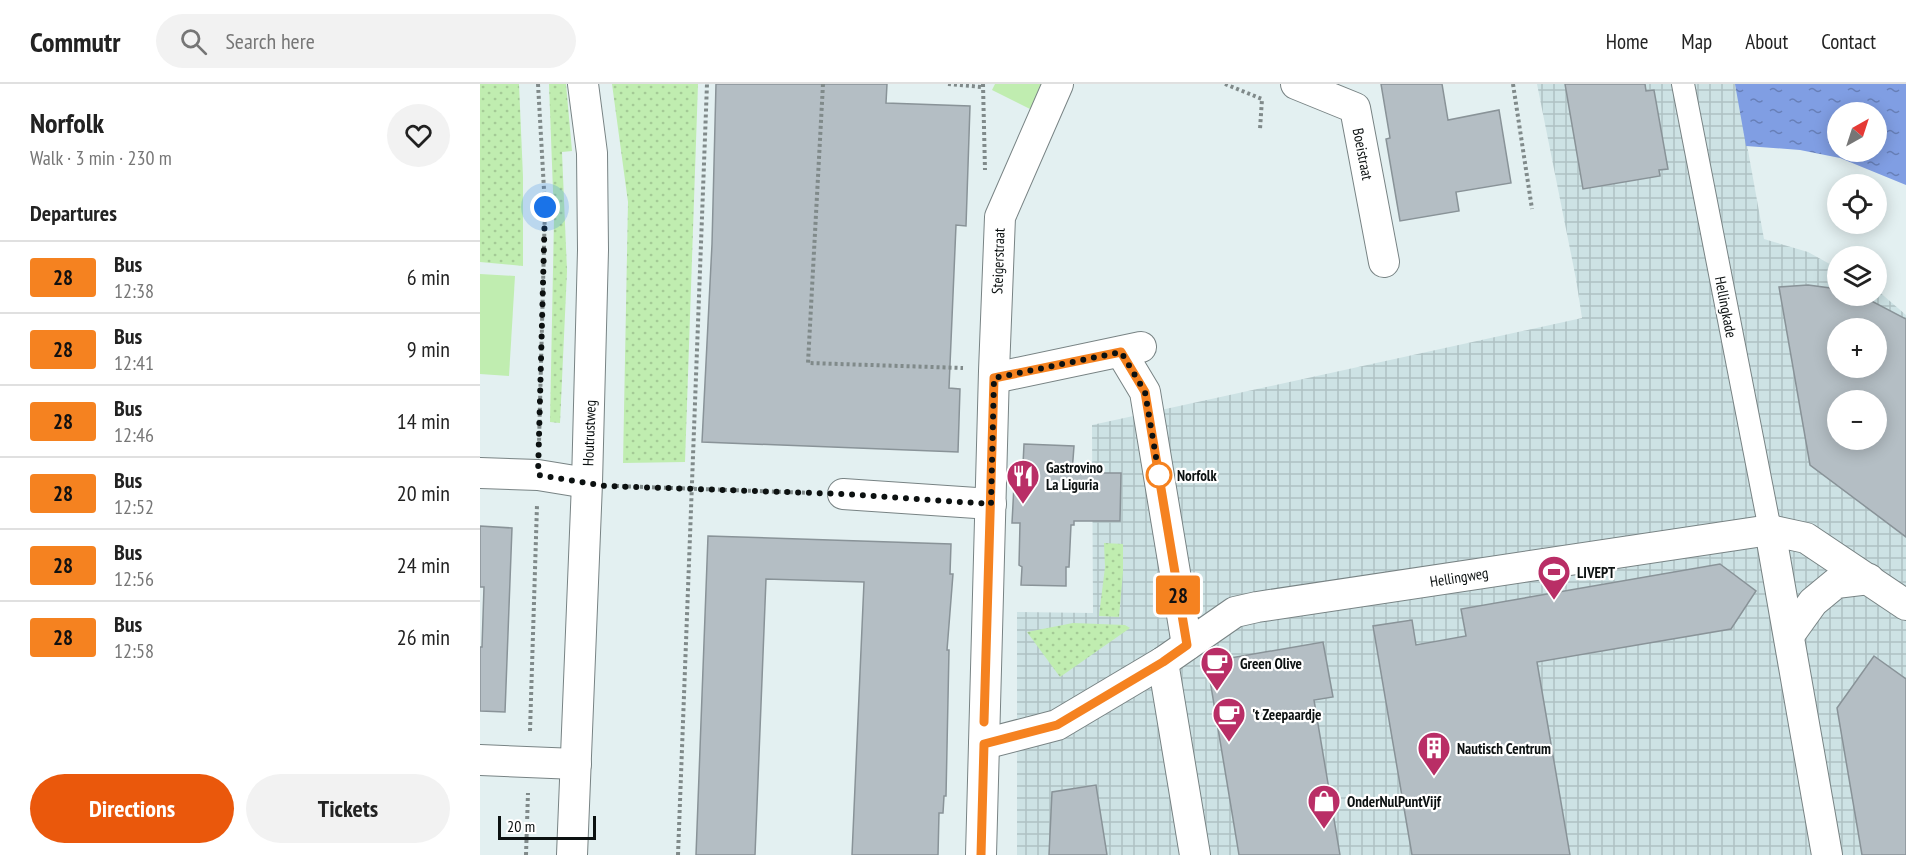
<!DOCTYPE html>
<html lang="en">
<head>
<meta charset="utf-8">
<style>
	:root { --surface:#fff; --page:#f2f2f2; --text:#222; --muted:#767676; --line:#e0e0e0; --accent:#ea580c }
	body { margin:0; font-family:"PT Sans Narrow",sans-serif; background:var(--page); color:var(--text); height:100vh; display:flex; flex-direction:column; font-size:22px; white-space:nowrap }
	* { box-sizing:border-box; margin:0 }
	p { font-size:20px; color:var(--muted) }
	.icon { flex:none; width:33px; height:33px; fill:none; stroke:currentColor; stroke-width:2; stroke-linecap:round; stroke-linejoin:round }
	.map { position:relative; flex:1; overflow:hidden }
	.sheet { display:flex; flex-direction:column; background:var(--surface); width:480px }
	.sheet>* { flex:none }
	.badge { padding:0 12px; border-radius:4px; font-size:21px; line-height:39px }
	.needle { width:39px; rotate:39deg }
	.buttons { position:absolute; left:1347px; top:18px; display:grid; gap:12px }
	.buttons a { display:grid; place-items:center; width:60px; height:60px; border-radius:50%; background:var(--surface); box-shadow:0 3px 15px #0003; font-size:30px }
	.scale { position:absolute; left:18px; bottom:15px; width:98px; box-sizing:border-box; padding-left:6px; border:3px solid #0c1111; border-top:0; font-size:16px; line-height:21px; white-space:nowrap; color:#0c1111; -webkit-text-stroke:4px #fff; paint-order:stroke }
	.you { position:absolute; width:30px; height:30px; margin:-15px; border:4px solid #fff; border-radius:50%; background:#1a73e8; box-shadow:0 0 0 9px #1a73e833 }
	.map>.badge { position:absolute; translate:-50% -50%; box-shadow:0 0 0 3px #fff }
	h2 { padding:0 30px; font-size:22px; line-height:54px }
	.round { display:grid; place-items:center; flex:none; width:63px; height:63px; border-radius:32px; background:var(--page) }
	.headline { display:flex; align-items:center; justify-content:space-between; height:102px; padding:0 30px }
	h1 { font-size:28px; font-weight:700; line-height:45px }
	.primary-button { display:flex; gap:12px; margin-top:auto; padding:12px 30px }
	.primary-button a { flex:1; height:69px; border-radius:36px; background:var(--accent); color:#fff; font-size:24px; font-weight:700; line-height:69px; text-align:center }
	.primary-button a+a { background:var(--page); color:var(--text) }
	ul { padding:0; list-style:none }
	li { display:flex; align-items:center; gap:18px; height:72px; padding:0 30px; border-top:2px solid var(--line) }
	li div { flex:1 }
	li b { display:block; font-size:22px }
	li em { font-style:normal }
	li .badge { min-width:66px; font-weight:700; text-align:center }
	header { display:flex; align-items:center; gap:36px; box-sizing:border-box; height:84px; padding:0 30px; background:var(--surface); border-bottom:2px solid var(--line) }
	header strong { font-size:28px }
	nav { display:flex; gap:33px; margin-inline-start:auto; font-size:21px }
	.search { width:420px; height:54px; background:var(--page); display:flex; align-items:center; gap:15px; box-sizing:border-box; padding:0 21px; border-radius:33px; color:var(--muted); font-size:22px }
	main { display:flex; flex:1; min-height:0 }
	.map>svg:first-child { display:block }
	.industrial { fill:url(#industrial-grid); fill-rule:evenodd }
	.grass { fill:url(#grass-dots) }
	.park { fill:#c0edb0 }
	.water { fill:url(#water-ripples); fill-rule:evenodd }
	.building { fill:#b4bec4; stroke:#899398; stroke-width:1.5; fill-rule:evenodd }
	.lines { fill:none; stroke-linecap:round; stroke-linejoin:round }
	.pedestrian-casing { stroke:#788384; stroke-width:24 }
	.minor-casing { stroke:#788384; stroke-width:32 }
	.path { stroke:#808a8a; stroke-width:4; stroke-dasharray:3 3; stroke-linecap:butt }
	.pedestrian { stroke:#fff; stroke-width:22 }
	.minor { stroke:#fff; stroke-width:30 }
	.line-casing { stroke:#fff; stroke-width:14 }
	.line { stroke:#f58220; stroke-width:9 }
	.walk { stroke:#0c1111; stroke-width:6; stroke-dasharray:0 10.8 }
	.stop-dot { fill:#fff; stroke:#f58220; stroke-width:3 }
	.labels { text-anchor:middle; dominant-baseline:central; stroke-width:4.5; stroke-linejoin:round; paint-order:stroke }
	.street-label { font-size:15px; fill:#0c1111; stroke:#fff }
	.poi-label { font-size:15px; font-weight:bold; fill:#0c1111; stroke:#fff; text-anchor:start }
	.stop-label { font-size:15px; font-weight:bold; fill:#0c1111; stroke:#fff; text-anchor:start }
</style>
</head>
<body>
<header>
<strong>Commutr</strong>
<div class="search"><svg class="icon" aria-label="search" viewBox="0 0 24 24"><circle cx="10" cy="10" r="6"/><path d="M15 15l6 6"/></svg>Search here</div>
<nav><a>Home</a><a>Map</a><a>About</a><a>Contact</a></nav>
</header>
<main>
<section class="sheet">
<div class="headline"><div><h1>Norfolk</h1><p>Walk · 3 min · 230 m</p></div><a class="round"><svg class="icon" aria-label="heart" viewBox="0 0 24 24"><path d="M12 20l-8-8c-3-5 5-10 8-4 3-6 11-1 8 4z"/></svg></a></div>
<h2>Departures</h2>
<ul>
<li><span class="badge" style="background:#f58220;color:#111">28</span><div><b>Bus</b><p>12:38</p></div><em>6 min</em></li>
<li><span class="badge" style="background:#f58220;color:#111">28</span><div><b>Bus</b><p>12:41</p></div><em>9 min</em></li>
<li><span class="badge" style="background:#f58220;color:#111">28</span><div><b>Bus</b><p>12:46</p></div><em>14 min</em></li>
<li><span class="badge" style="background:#f58220;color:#111">28</span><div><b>Bus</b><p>12:52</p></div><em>20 min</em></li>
<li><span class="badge" style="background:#f58220;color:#111">28</span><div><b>Bus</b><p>12:56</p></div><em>24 min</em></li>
<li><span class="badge" style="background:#f58220;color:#111">28</span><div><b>Bus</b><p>12:58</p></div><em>26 min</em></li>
</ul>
<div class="primary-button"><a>Directions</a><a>Tickets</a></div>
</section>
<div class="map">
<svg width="1426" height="771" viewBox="0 0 1426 771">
	<defs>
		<pattern id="industrial-grid" width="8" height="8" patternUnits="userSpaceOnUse" patternTransform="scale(1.5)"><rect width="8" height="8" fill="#cde2e4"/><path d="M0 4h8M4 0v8" fill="none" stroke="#afc1c3"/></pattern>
		<pattern id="grass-dots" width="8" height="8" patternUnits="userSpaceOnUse" patternTransform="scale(1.5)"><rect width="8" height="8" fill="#c0edb0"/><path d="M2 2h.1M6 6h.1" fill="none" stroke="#a4ca96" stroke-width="1.8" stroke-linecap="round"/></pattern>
		<pattern id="water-ripples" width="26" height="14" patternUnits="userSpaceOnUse" patternTransform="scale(1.5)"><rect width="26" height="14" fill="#809ee3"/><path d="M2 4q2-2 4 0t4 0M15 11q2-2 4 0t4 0" fill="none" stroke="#677fb7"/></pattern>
	</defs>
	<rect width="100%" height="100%" fill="#e3f0f1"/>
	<path class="industrial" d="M1057 0H1256L1284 155 1328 168 1357 184 1358 212H1396L1397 206 1426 231V771H537V528L613 529 612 341 1102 234 1096 195ZM1358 244H1396V284H1358ZM1358 316H1396V356H1358Z"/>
	<g class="grass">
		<polygon points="0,0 39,0 43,93 43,182 0,178"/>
		<polygon points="69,0 86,0 92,67 82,68 87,187 80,339 70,338 74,134"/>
		<polygon points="132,0 218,0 205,378 143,379 148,118"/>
		<polygon points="624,459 643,460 643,488 639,533 619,532 625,483"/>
		<polygon points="593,539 645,541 650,544 580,593 547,548"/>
	</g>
	<g class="park">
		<polygon points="515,0 564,0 552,26 512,6"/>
		<polygon points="0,190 35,192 29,292 0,290"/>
	</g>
	<path class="water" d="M1255 0H1426V101L1360 74 1320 66 1266 62ZM1358 28H1396V68H1358Z"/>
	<g class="building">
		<polygon points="236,0 407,0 406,19 490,22 486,142 476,141 469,304 480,305 478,368 222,358 232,160"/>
		<polygon points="901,0 962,0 968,36 1019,26 1031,99 976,108 979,127 920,137 906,55 910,54"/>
		<polygon points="1085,0 1165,0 1166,7 1174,6 1188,85 1179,86 1180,92 1103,105"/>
		<path d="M1328 201 1358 205V212H1382L1426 235V453L1330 381 1299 203ZM1358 244H1396V284H1358ZM1358 316H1396V356H1358Z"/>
		<polygon points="544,360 594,362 592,389 641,389 640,437 594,437 594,441 591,441 589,483 586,483 586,502 541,501 542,483 539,481 540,439 532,439 534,401 542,401"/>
		<polygon points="0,442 32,444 25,628 0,627 0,563 2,563 4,503 0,503"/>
		<polygon points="228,452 471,460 470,490 473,490 467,566 469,566 466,712 464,712 463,729 459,729 458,771 372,771 384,498 286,495 275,771 216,771"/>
		<polygon points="1240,480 1276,507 1251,545 1057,578 1090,771 932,771 893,542 932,536 936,561 986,552 981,525"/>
		<polygon points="843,558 853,613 834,616 860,771 759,771 727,578"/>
		<polygon points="1394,572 1426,595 1426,771 1382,771 1357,624"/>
		<polygon points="616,701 627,771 569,771 572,708"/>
	</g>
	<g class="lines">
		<g class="pedestrian-casing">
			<polyline id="pedestrian" points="1203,0 1290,446"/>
		</g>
		<g class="minor-casing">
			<g id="minor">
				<polyline points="816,0 875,24 904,178"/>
				<polyline points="641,268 665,308 707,561"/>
				<polyline points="514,294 661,263"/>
				<polyline points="0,389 58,391 107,399"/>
				<polyline points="363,410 511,420"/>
				<polyline points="1310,550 1333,518 1356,499 1389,495"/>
				<polyline points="683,578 715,771"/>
				<polyline points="504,660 577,641 683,578 755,528 777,523 1290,446"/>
				<polyline points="0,676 96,680"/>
				<polyline points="92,771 107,399 113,166 112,69 103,0"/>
				<polyline points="501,771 514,287 520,133 578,0"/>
				<polyline points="1347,771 1290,446 1326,454 1426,521"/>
			</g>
		</g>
		<g class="path">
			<polyline points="58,0 65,123 59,359"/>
			<polyline points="343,0 328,279 483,284"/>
			<polyline points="468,0 502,3"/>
			<polyline points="503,0 505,86"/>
			<polyline points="745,0 782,15 780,45"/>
			<polyline points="1033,0 1052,125"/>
			<polyline points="136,402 333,409"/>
			<polyline points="50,647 57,421"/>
			<polyline points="46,771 48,709"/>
			<polyline points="198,771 227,0"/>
		</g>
		<use href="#pedestrian" class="pedestrian"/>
		<use href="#minor" class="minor"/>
	</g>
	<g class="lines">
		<g class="line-casing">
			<polyline id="line" points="501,771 504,660 577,641 683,578 707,561 665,308 641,268 514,294 504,638"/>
		</g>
		<use href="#line" class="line"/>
		<polyline class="walk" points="65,123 58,391 126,402 363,410 511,420 514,294 641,268 665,308 679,391"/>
	</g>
	<defs>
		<g id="restaurant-pin" transform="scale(1.725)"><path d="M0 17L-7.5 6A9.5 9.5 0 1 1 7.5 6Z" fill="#b92e66" stroke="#fff"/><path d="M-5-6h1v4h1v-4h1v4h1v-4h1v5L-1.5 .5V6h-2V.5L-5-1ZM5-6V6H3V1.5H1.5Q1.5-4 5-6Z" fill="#fff"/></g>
		<g id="stadium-pin" transform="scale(1.725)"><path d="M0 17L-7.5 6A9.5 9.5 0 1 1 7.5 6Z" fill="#b92e66" stroke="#fff"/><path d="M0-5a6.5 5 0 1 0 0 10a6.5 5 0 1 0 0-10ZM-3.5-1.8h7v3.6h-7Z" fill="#fff"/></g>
		<g id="cafe-pin" transform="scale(1.725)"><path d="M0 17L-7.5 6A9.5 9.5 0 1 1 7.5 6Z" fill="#b92e66" stroke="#fff"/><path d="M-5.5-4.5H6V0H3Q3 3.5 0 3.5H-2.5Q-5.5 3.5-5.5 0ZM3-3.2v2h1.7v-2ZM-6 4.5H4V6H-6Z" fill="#fff"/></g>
		<g id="building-pin" transform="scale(1.725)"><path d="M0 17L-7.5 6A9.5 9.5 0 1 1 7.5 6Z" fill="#b92e66" stroke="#fff"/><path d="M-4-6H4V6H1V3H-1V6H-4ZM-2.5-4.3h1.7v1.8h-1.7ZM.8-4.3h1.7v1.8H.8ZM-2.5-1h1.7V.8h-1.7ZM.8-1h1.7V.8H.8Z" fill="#fff"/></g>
		<g id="shop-pin" transform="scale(1.725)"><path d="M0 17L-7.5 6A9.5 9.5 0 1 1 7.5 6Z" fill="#b92e66" stroke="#fff"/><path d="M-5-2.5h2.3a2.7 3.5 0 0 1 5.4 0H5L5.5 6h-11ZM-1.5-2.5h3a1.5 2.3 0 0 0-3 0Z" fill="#fff"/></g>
	</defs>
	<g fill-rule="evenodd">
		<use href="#restaurant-pin" x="543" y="392"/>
		<use href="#stadium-pin" x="1074" y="488"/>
		<use href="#cafe-pin" x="737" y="579"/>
		<use href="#cafe-pin" x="749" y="630"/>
		<use href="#building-pin" x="954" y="664"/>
		<use href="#shop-pin" x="844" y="717"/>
	</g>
	<circle class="stop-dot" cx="679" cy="391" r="12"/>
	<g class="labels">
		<g class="street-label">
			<text transform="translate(883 70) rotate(79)">Boeistraat</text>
			<text transform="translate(518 177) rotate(-88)">Steigerstraat</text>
			<text transform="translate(1246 223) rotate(79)">Hellingkade</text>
			<text transform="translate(109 349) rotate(-88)">Houtrustweg</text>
			<text transform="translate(979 493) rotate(-9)">Hellingweg</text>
		</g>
		<g class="poi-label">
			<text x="566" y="383">Gastrovino<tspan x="566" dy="17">La Liguria</tspan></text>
			<text x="1097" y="488">LIVEPT</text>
			<text x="760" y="579">Green Olive</text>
			<text x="772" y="630">'t Zeepaardje</text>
			<text x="977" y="664">Nautisch Centrum</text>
			<text x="867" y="717">OnderNulPuntVijf</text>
		</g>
		<g class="stop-label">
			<text x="697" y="391">Norfolk</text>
		</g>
	</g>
</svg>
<div class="buttons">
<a><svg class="needle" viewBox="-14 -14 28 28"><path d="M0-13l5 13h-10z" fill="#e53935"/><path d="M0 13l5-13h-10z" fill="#767676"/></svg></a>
<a><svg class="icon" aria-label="locate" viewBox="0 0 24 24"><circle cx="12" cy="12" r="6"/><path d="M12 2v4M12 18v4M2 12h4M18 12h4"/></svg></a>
<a><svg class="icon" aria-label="layers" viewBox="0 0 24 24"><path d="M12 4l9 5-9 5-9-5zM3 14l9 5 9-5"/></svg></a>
<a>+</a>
<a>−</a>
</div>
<div class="scale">20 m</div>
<div class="you" style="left:65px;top:123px"></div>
<b class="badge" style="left:698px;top:511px;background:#f58220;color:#111">28</b>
</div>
</main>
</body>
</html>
